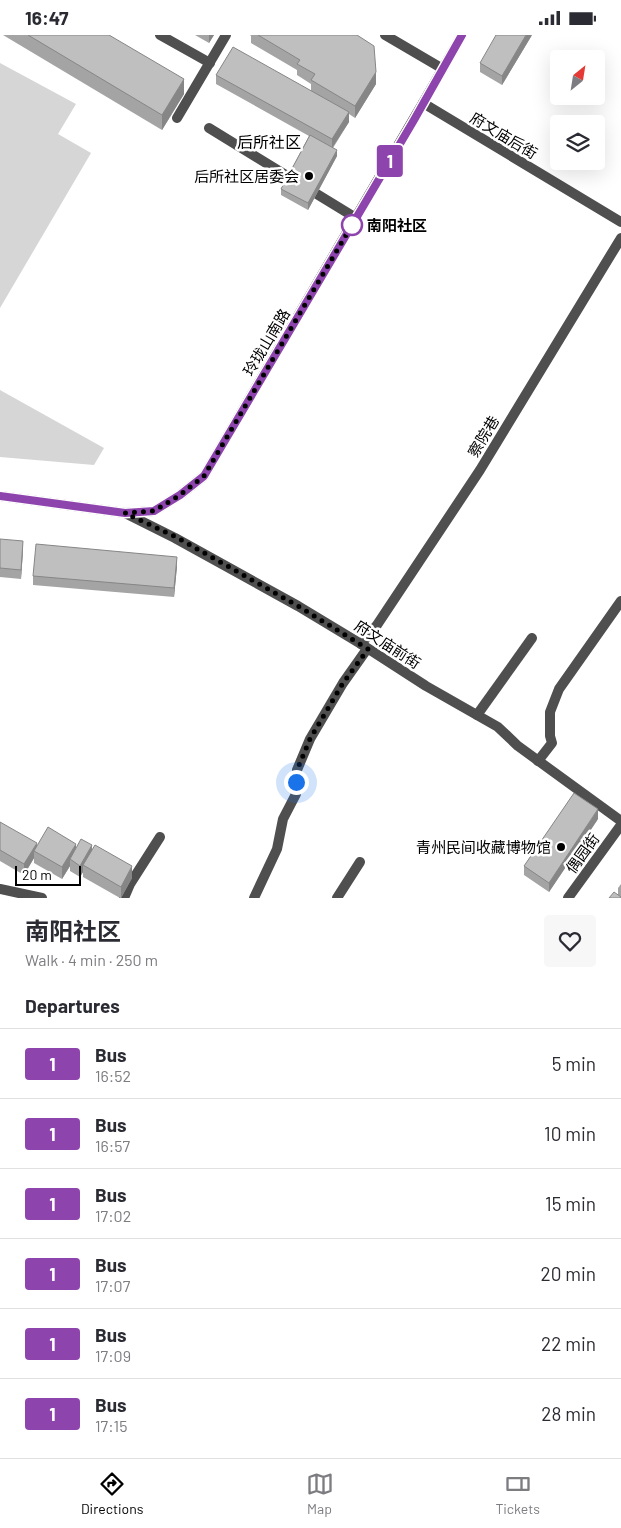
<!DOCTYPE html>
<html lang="en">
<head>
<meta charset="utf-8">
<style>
	:root { --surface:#fff; --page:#f7f7f7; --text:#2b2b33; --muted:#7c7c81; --line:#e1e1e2; --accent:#000 }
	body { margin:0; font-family:Barlow,"Noto Sans SC",sans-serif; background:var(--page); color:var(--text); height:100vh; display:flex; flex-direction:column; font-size:19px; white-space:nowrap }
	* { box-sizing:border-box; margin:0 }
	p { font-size:16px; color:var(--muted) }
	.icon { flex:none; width:28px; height:28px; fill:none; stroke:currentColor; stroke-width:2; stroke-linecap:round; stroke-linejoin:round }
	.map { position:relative; height:863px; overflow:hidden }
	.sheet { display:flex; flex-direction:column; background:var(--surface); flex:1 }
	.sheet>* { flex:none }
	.badge { padding:0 10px; border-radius:4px; font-size:18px; line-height:32px }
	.needle { width:32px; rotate:30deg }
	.buttons { position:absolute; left:550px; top:15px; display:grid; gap:10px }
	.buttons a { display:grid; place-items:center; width:55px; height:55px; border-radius:5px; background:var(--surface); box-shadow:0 5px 20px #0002; font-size:25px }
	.scale { position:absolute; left:15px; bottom:12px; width:66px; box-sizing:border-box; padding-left:5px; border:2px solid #000; border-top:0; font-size:14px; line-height:18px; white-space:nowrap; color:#000; -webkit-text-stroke:4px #fff; paint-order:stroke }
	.you { position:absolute; width:25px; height:25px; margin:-12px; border:4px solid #fff; border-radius:50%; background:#1a73e8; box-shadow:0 0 0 8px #1a73e833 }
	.map>.badge { position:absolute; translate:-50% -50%; box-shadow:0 0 0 2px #fff }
	h2 { padding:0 25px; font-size:19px; line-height:45px }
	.round { display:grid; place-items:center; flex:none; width:52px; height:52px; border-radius:5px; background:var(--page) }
	.head { display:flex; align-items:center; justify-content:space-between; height:85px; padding:0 25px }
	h1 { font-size:24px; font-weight:700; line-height:38px }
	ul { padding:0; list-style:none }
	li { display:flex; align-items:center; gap:15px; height:70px; padding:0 25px; border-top:1px solid var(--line) }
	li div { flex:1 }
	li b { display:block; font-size:19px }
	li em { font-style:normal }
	li .badge { min-width:55px; font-weight:700; text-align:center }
	.status { display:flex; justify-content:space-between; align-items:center; height:35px; padding:0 25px; background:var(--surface); direction:ltr }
	.status svg { height:14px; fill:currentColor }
	.tabs { display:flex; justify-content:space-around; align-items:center; height:70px; border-top:1px solid var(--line); background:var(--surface); font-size:14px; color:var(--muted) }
	.tabs a { display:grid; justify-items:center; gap:2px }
	.tabs .on { color:var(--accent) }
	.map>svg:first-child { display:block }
	.green { fill:#d6d6d6 }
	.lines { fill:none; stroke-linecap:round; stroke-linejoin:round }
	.lane { stroke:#4f4f4f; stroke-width:10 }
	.street { stroke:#4f4f4f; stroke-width:10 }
	.secondary { stroke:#1c1c1c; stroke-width:10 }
	.wall { fill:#a4a4a4 }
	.shaded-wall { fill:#868686 }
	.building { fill:#bfbfbf; stroke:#868686 }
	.line-casing { stroke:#fff; stroke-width:11 }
	.line { stroke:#8e44ad; stroke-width:8 }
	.walk { stroke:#000; stroke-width:5; stroke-dasharray:0 9 }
	.poi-dot { fill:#000; stroke:#fff; stroke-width:2 }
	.stop-dot { fill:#fff; stroke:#8e44ad; stroke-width:2.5 }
	.labels { text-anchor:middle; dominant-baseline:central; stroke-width:5; stroke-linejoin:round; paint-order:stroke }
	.street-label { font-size:15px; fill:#000; stroke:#fff }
	.poi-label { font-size:15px; fill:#000; stroke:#fff; text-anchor:end }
	.stop-label { font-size:15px; font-weight:bold; fill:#000; stroke:#fff; text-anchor:start }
	.neighbourhood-label { font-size:16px; fill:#000; stroke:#fff }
</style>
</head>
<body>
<div class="status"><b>16:47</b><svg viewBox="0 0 49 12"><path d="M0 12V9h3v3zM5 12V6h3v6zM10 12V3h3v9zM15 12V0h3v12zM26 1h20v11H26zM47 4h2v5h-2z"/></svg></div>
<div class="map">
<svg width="621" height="863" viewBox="0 0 621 863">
	<rect width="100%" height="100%" fill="#fff"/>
	<g class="green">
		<polygon points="0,28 76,69 58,99 91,118 0,273"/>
		<polygon points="0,355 104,413 94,430 0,422"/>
	</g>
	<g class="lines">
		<g class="lane">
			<polyline points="125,478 175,503 298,571 361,609 426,651 498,692 518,711 621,786"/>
			<polyline points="361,609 377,590 480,435 621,203"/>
			<polyline points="477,680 532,603"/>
			<polyline points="538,726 552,708 550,701 550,677 559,654 621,566"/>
			<polyline points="124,863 130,849 160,802"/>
			<polyline points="254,863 277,814 283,784 296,759 297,735 310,704 343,648 367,614"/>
			<polyline points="337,863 360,827"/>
		</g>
		<g class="street">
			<polyline points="160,0 210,28"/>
			<polyline points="385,0 443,34"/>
			<polyline points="423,68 621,187"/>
			<polyline points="177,83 226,0"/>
			<polyline points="209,93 356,183"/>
			<polyline points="0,854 42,863"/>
			<polyline points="568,863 621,790"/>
		</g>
		<polyline class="secondary" points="0,461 125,478 154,476 180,460 204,441 423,68 462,0"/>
	</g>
	<g class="wall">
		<polygon points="3,0 109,0 184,59 162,95"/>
		<polygon points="195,0 214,0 209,8"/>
		<polygon points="250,0 357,0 376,49 355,83 349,79 349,87 333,113 337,121 308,175 281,160 281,154 309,101 216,49 216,40 311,56 311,49 297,40 297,35 251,8 251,1"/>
		<polygon points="532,0 502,50 480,37 480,28"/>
		<polygon points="0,504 23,515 21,544 0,542"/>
		<polygon points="177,531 174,562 33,550 33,541"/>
		<polygon points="598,784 549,857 524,840 524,831"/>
		<polygon points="0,787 37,812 76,813 92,815 132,843 121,863 120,863 83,842 83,837 80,842 70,836 70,831 62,844 34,828 34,823 24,840 0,826"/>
		<polygon points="621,849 621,863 618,860 618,853"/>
	</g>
	<g class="shaded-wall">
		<polygon points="209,0 214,0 209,8"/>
		<polygon points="526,0 532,0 502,50 502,41"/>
		<polygon points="376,37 376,49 355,83 355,71"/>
		<polygon points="184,44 184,59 162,95 162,80"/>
		<polygon points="349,77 349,87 332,113 332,104"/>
		<polygon points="337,115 337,121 308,175 308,168"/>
		<polygon points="23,506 23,515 21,544 21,535"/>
		<polygon points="177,522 177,531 174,562 174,553"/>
		<polygon points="598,774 598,784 549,857 549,848"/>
		<polygon points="37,808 37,818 34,816 34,823 24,840 24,829"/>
		<polygon points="76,809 76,820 70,824 70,831 62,844 62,832"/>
		<polygon points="92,810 92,822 83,830 83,837 80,842 80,831"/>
		<polygon points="132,831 132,843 121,863 121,852"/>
	</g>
	<g class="building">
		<polygon points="28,0 109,0 184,44 162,80"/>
		<polygon points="258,0 357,0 374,11 376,37 355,71 311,45 315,39 297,29 300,25"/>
		<polygon points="496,0 526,0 502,41 480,28"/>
		<polygon points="233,12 349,77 332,104 216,40"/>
		<polygon points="310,100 337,115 308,168 281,154"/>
		<polygon points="0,504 23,506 21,535 0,533"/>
		<polygon points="36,509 177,522 174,553 33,541"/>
		<polygon points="574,758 598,774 549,848 524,831"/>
		<polygon points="0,787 37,808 24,829 0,815"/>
		<polygon points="48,792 76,809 62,832 34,816"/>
		<polygon points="81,804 92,810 80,831 70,824"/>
		<polygon points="95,810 132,831 121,852 83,830"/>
		<polygon points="614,857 621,862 621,863 609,863"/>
	</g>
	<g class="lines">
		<g class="line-casing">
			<polyline id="line" points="0,461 125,478 154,476 180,460 204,441 414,85 462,0"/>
		</g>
		<use href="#line" class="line"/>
		<polyline class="walk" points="296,747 297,735 310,704 343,648 368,614 298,571 176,502 125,478 154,476 180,460 204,441 356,183 352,190"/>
	</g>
	<g class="poi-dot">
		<circle cx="309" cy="141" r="5"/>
		<circle cx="561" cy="812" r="5"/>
	</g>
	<circle class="stop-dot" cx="352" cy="190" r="10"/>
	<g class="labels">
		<g class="street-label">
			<text transform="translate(504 100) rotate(31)">府文庙后街</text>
			<text transform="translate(266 307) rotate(-59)">玲珑山南路</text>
			<text transform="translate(483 401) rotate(-59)">察院巷</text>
			<text transform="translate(388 609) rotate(33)">府文庙前街</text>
			<text transform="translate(582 818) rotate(-54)">偶园街</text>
		</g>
		<g class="poi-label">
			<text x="299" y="141">后所社区居委会</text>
			<text x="551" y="812">青州民间收藏博物馆</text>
		</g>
		<g class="stop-label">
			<text x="367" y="190">南阳社区</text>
		</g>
		<g class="neighbourhood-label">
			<text x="269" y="106">后所社区</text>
		</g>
	</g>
</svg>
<div class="buttons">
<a><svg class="needle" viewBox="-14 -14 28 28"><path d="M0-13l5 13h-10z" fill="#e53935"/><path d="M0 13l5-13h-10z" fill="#7c7c81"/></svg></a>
<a><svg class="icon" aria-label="layers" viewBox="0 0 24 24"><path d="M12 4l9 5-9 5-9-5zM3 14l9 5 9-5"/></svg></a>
</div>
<div class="scale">20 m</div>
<div class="you" style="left:296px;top:747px"></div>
<b class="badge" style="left:390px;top:126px;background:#8e44ad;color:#fff">1</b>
</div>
<section class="sheet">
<div class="head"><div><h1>南阳社区</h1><p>Walk · 4 min · 250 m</p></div><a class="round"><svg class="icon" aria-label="heart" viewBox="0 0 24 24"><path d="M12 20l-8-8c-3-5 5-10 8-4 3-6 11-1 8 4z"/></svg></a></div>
<h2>Departures</h2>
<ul>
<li><span class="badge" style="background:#8e44ad;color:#fff">1</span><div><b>Bus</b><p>16:52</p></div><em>5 min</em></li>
<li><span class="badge" style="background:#8e44ad;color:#fff">1</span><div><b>Bus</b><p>16:57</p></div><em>10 min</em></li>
<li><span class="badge" style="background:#8e44ad;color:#fff">1</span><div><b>Bus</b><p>17:02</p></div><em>15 min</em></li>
<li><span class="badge" style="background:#8e44ad;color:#fff">1</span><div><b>Bus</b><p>17:07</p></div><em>20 min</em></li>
<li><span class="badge" style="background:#8e44ad;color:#fff">1</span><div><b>Bus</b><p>17:09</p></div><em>22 min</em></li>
<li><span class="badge" style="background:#8e44ad;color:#fff">1</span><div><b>Bus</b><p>17:15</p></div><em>28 min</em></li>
</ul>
</section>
<nav class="tabs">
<a class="on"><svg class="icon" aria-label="directions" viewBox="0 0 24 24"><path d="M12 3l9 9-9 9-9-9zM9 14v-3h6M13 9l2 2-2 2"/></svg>Directions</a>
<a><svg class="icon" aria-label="map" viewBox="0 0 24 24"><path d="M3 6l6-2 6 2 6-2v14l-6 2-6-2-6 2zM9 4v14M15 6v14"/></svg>Map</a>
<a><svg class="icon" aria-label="tickets" viewBox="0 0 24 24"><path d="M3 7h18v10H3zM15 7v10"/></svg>Tickets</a>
</nav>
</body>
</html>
